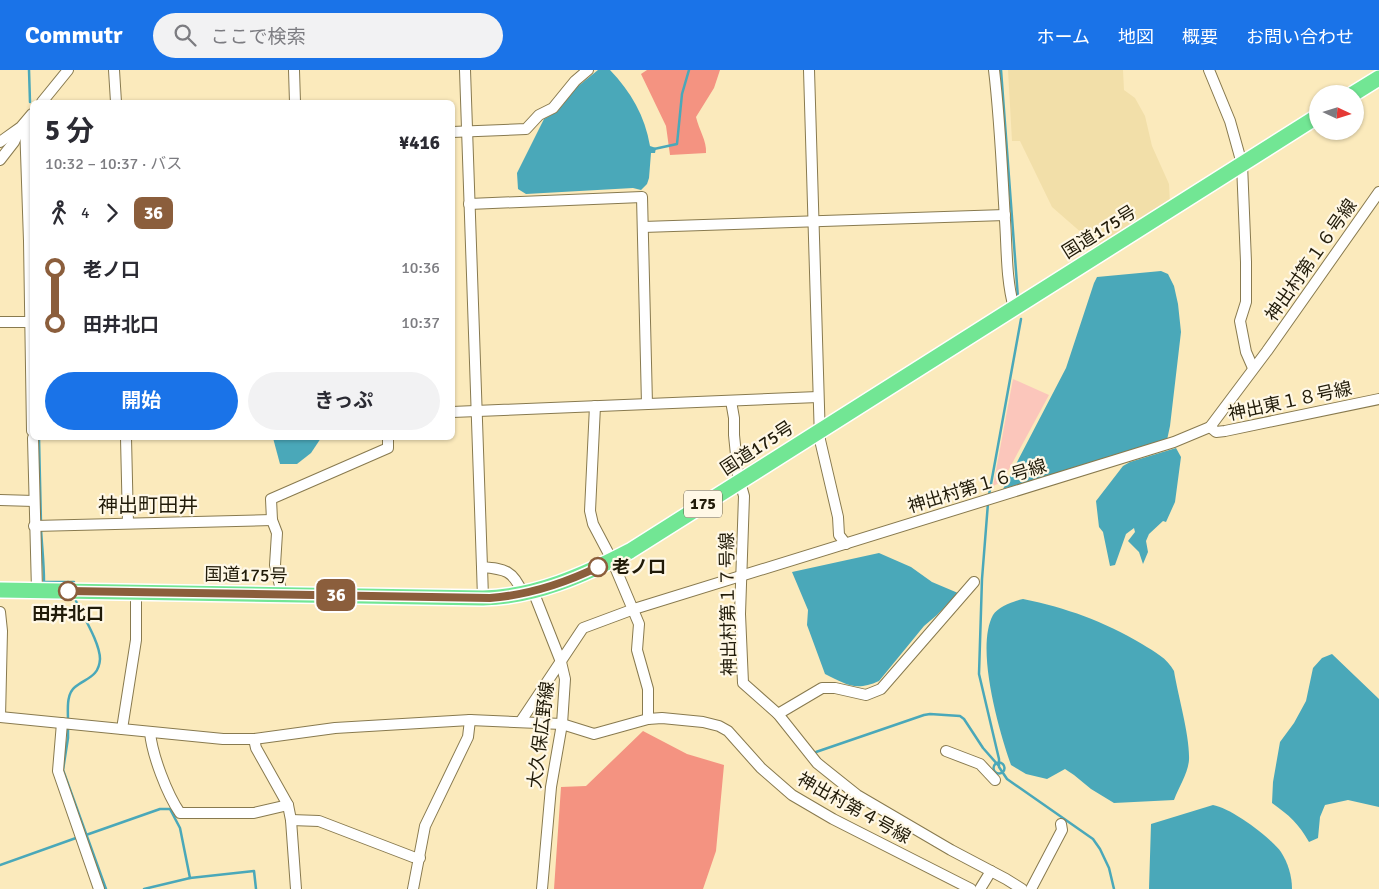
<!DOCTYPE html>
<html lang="ja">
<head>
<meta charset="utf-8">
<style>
	:root { --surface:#fff; --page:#f2f2f3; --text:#2b2b33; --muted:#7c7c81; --accent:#1a73e8 }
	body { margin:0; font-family:Signika,"Noto Sans JP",sans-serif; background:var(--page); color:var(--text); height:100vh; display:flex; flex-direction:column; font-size:19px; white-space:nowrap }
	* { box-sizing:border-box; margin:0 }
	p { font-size:16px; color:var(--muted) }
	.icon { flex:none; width:28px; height:28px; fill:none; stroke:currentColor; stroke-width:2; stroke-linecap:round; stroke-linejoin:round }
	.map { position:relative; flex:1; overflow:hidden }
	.drawer { position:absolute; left:30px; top:30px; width:425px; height:340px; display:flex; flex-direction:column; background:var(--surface); border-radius:8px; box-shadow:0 1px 4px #0004 }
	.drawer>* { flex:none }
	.badge { padding:0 10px; border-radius:8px; font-size:18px; line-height:32px }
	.needle { width:32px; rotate:94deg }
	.buttons { position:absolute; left:1309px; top:15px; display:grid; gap:10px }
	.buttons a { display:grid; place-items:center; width:55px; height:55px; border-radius:50%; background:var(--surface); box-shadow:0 1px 4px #0004; font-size:25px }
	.map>.badge { position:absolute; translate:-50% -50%; box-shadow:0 0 0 2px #fff }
	.legs { display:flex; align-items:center; gap:8px; height:55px; padding:0 15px; font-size:16px }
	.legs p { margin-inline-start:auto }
	.overview { display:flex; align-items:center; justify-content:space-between; height:85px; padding:0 15px }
	h1 { font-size:28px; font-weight:700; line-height:38px }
	.action { display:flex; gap:10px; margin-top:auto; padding:10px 15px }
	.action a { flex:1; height:58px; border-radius:30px; background:var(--accent); color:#fff; font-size:20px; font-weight:700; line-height:58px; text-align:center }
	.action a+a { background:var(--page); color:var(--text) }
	ul { padding:0 15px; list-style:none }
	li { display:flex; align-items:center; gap:18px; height:55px; font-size:19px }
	li i { display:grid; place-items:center; width:8px; height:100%; margin:0 6px; background:currentColor }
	li i::after { content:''; width:12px; height:12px; margin:-6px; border:4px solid; border-radius:50%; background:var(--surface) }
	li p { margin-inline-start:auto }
	li:first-child i { background:linear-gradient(#0000 50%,currentColor 0) }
	li:last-child i { background:linear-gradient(currentColor 50%,#0000 0) }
	header { display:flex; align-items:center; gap:30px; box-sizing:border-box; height:70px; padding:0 25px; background:var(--accent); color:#fff }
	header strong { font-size:24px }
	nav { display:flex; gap:28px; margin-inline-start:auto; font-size:18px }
	.search { width:350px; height:45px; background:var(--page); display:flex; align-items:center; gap:12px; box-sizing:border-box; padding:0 18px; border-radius:28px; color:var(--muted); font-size:19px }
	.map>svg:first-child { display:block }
	.built { fill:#f2dfa9 }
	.green { fill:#fbc6bb }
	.forest { fill:#f49381 }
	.water { fill:#4aa8b9 }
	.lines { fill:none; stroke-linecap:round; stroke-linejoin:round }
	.stream { stroke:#4aa8b9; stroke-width:2.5 }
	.minor-casing { stroke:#887a4f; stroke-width:12 }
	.highway-casing { stroke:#fff; stroke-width:18 }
	.minor { stroke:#fff; stroke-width:10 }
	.highway { stroke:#72e694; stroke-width:15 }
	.line-1-casing { stroke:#fff; stroke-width:11 }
	.line-1 { stroke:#8b5e3c; stroke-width:8 }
	.stop-1-dot { fill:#fff; stroke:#8b5e3c; stroke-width:2.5 }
	.labels { text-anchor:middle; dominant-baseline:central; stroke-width:4.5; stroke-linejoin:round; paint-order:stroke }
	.shield { fill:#fff8e6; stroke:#645d4b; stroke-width:1 }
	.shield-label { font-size:16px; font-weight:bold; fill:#211b09 }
	.street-label { font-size:18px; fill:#211b09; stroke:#fff8e6 }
	.stop-label { font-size:18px; font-weight:bold; fill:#211b09; stroke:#fff8e6; text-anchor:start }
	.quarter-label { font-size:20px; fill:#211b09; stroke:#fff8e6 }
</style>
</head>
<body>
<header>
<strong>Commutr</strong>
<div class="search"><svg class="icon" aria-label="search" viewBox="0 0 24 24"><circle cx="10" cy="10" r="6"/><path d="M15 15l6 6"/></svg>ここで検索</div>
<nav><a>ホーム</a><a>地図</a><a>概要</a><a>お問い合わせ</a></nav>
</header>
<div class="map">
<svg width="1379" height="819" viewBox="0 0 1379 819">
	<rect width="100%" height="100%" fill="#fbeabc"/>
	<polygon class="built" points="1008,0 1123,0 1124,20 1135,28 1145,46 1152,76 1169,114 1170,134 1099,178 1052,137 1020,71 1012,71"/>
	<polygon class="green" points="1013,309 1049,325 1002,412 993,416"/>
	<g class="forest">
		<path d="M647 0H720L714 18 696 47C699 60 707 71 706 83L670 85 666 56 641 4Z"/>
		<polygon points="643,661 687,684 724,695 716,781 703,819 554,819 561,717 586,716"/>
	</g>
	<g class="water">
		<path d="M598 0H610C631 22 645 46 650 76L656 78 655 83H651L649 108 647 114 641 120 633 118 526 124 518 119 517 103 544 49 557 42 577 17Z"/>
		<polygon points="1161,201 1168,204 1174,216 1178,234 1181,262 1170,356 1167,370 1003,419 1066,298 1094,213 1097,207"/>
		<polygon points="273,368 321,368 311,383 297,394 280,394"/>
		<polygon points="1176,378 1181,387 1175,432 1166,452 1163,451 1149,464 1146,471 1148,482 1143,494 1139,482 1128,471 1135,462 1134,458 1126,464 1115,495 1110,496 1103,462 1099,457 1096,431 1123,396 1130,392"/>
		<path d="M879 483 911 497 932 512 958 523 937 545 924 556 879 611C855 622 846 614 825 604L807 555 808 540 792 502Z"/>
		<path d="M1023 529C1067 538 1103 551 1142 574 1155 582 1167 588 1174 601 1178 626 1190 666 1189 690 1188 703 1179 717 1174 730L1114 733 1091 719 1074 705 1065 699 1047 709 1026 704 1011 695C999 661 975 578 993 545 998 537 1014 531 1023 529Z"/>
		<path d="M1332 584 1379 629V737L1348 730 1325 735 1320 747 1318 768 1309 772C1299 754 1289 745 1272 733L1273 712 1280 672 1294 653 1306 631 1313 598 1322 588Z"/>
		<path d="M1213 735C1231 738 1270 767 1281 782 1288 793 1292 806 1292 819H1149L1151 754Z"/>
	</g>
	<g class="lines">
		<g class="stream">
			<polyline points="29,0 30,32"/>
			<polyline points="1001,0 1018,228"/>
			<polyline points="31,60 31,85"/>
			<polyline points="654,79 677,74 682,24 689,0"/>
			<polyline points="39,368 41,454"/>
			<polyline points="989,425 1021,249"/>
			<polyline points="988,433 982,509 979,604 999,689 999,697 1007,709 1093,769 1100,779 1109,798 1114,819"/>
			<path d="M41 459C42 477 44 494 44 512H74"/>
			<path d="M68 650C68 640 66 624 75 617 86 608 99 607 100 589 100 573 83 546 76 531"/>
			<polyline points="68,656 68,668 63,700 106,819"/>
			<polyline points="816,682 924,645 930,644 960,646 964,649 983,678 998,695"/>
			<circle cx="999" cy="698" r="5.5"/>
			<polyline points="86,765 160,739 170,739 180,758 190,808"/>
			<polyline points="0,795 76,768"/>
			<polyline points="144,819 190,808 254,801 256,819"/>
		</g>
		<g class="minor-casing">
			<g id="minor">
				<polyline points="114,0 116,32"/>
				<polyline points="294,0 295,32"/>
				<path d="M465 0 482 497C505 499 513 500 523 524"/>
				<polyline points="809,0 820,370 838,447 839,465 846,474"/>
				<path d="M994 0C1000 50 1002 100 1005 150 1007 179 1006 210 1014 238"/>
				<polyline points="1209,0 1230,51 1242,94 1246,192 1246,232 1240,251 1246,282 1253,298"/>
				<polyline points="42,32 68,0"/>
				<polyline points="25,53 29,171 32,361"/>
				<polyline points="452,62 526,59 539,45 553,38 575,11 588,0"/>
				<polyline points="0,72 21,57 32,44"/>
				<polyline points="0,90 14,72 20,59"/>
				<polyline points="469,134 642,127 647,334"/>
				<polyline points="643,157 1005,145"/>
				<polyline points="0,252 32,252"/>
				<polyline points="731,331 734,348 734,365 738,405 744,426 740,544 743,613 778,644 817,693 857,725 951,780 1006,809 1022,819"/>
				<polyline points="595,336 590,441 593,454 612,490 639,554 637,580 648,619 648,649"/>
				<polyline points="452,342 818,327"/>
				<polyline points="1210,357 1216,362 1225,361 1379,329"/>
				<polyline points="33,368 37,520"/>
				<polyline points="126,368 128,453"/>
				<polyline points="0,430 34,431"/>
				<polyline points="34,456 272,450"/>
				<polyline points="482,497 483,528"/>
				<polyline points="533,521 561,592 565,609 562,654 551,717 542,819"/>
				<polyline points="282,524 275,495 277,463 272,450 271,429 388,378 388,368"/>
				<polyline points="0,542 2,561 0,647"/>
				<polyline points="778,644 822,618 835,618 866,625 881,619 974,512"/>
				<polyline points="0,647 223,669 254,669 335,658 470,650 562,654 594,664 648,649 662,648 703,652 719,656 728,661 761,698 792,725 833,749 971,819"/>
				<polyline points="521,651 583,558 634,539 1174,372 1210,357 1267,281 1379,122"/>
				<polyline points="62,653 58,701 99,819"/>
				<polyline points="122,659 136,570 136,523"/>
				<path d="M150 662C152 685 167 724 180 743H254L288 735"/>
				<polyline points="254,669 256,678 288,735 291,750 296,819"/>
				<polyline points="946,681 980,694 995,710"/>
				<polyline points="291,750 319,751 413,787 420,788"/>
				<polyline points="413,819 425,756 468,667 470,650"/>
				<polyline points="980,819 991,801"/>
				<polyline points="1031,819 1062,760 1061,754"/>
			</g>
		</g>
		<g class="highway-casing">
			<g id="highway">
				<polyline points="1353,24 1379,8"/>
				<path d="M0 520 483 528C535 527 584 505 630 481L1318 46"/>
			</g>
		</g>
		<use href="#minor" class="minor"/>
		<use href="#highway" class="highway"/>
	</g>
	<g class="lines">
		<g class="line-1-casing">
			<path id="line-1" d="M68 521 490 528C528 525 565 513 598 497"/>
		</g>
		<use href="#line-1" class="line-1"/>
	</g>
	<g class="stop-1-dot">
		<circle cx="598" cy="497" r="9"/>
		<circle cx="68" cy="521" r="9"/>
	</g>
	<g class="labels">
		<rect class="shield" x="684" y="420.5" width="38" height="27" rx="4"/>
		<g class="shield-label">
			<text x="703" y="434">175</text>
		</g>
		<g class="street-label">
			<text transform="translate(1099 162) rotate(-32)">国道175号</text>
			<text transform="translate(1311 190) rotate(-55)">神出村第１６号線</text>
			<text transform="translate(1290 331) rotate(-12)">神出東１８号線</text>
			<text transform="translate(757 378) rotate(-33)">国道175号</text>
			<text transform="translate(977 416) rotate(-17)">神出村第１６号線</text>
			<text transform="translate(246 505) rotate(1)">国道175号</text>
			<text transform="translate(728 534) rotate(-91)">神出村第１７号線</text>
			<text transform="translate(541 665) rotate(-83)">大久保広野線</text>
			<text transform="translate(854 738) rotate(29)">神出村第４号線</text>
		</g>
		<g class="stop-label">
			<text x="612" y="497">老ノ口</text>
			<text x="68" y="544" text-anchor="middle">田井北口</text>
		</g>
		<g class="quarter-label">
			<text x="148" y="435">神出町田井</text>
		</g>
	</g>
</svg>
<div class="buttons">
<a><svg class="needle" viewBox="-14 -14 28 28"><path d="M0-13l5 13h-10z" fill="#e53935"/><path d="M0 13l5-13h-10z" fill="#7c7c81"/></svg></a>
</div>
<b class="badge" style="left:336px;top:525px;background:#8b5e3c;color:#fff">36</b>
<section class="drawer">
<div class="overview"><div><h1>5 分</h1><p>10:32 – 10:37 · バス</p></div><b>¥416</b></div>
<div class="legs"><svg class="icon" aria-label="walk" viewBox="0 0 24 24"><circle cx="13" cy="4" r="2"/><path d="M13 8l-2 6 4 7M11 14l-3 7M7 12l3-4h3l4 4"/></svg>4<svg class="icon" aria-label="forward" viewBox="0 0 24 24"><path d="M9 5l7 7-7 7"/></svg><b class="badge" style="background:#8b5e3c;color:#fff">36</b></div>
<ul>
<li><i style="color:#8b5e3c"></i><b>老ノ口</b><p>10:36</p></li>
<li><i style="color:#8b5e3c"></i><b>田井北口</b><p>10:37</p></li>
</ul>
<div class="action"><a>開始</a><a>きっぷ</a></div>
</section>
</div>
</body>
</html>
